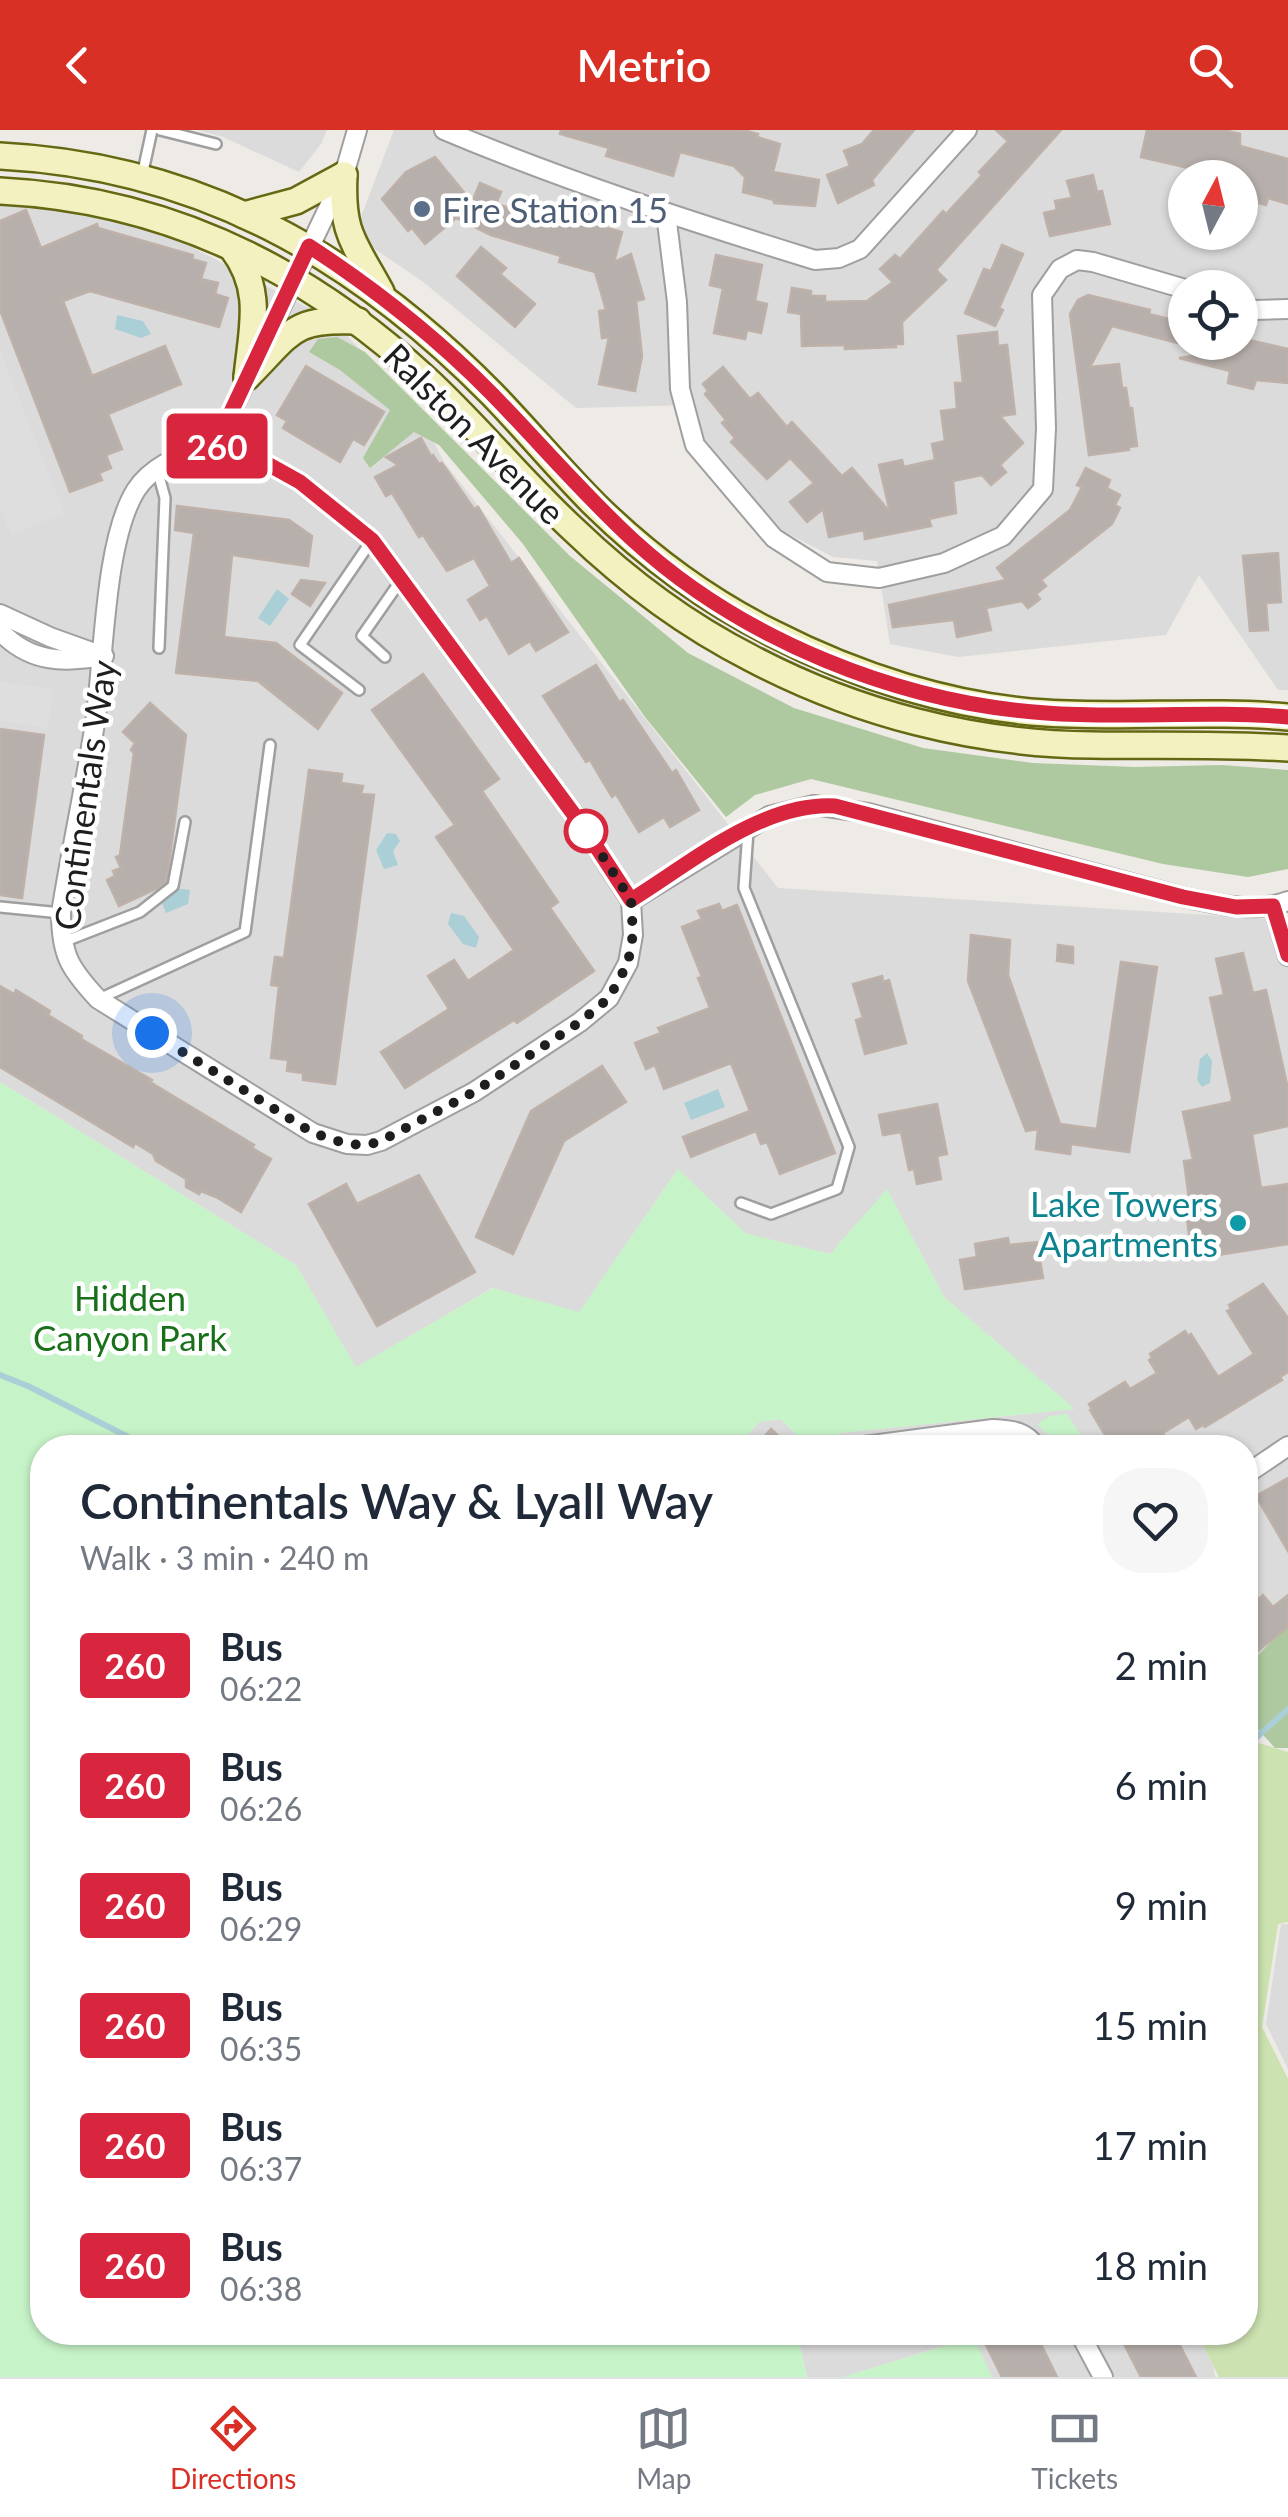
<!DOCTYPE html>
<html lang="en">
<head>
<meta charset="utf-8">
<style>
	:root { --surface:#fff; --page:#f6f6f7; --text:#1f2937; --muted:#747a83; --line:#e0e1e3; --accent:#d93025 }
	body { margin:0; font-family:Lato,sans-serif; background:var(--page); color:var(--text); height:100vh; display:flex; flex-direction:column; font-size:38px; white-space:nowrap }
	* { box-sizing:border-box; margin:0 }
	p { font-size:32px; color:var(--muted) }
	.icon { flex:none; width:55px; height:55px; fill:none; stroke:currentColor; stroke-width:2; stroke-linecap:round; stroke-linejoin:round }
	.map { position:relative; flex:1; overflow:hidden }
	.panel { position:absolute; left:30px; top:1305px; width:1228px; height:910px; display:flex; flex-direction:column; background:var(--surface); border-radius:40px; box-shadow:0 2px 8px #0004 }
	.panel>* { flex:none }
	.badge { padding:0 20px; border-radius:8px; font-size:35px; line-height:65px }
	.needle { width:65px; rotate:7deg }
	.buttons { position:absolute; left:1168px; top:30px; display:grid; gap:20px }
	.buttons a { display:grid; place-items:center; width:90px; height:90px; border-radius:50%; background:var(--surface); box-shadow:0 2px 8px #0004; font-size:50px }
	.you { position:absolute; width:50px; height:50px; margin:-25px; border:8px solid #fff; border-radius:50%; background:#1a73e8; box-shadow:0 0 0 15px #1a73e833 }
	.map>.badge { position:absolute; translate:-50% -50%; box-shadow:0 0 0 5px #fff }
	.round { display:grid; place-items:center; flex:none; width:105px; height:105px; border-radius:40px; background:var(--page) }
	.summary { display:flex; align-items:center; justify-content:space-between; height:170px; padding:0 50px }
	h1 { font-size:48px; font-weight:600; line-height:75px }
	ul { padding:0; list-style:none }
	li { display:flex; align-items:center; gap:30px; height:120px; padding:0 50px }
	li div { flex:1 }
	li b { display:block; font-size:38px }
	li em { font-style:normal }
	li .badge { min-width:110px; font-weight:700; text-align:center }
	header { display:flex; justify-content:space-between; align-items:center; height:130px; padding:0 50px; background:var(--accent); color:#fff; font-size:45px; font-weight:600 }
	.menu { display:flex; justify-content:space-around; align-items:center; height:140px; border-top:2px solid var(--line); background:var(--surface); font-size:28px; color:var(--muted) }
	.menu a { display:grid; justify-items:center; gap:5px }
	.menu .on { color:var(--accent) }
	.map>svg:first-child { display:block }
	.residential { fill:#dcdbdb; fill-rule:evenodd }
	.grass { fill:#cce2b1 }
	.forest { fill:#aec89f }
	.park { fill:#c7f3c8 }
	.parking { fill:#dedede }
	.water { fill:#abcfd6 }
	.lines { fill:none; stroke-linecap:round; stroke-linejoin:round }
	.stream { stroke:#abcfd6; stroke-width:6 }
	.building { fill:#b7afab; stroke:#beb1a9; stroke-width:2.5 }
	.lane-casing { stroke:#9f9f9f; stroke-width:14 }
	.street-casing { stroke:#9f9f9f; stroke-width:22 }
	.secondary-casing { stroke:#656812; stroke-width:30 }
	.lane { stroke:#fff; stroke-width:9 }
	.street { stroke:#fff; stroke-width:18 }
	.secondary { stroke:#f2f1bf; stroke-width:25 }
	.line-casing { stroke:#fff; stroke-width:22 }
	.line { stroke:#d7263d; stroke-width:15 }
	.walk { stroke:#1e1e1e; stroke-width:10; stroke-dasharray:0 18 }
	.service-dot { fill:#5c6f8a; stroke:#fff; stroke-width:4 }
	.stop-dot { fill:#fff; stroke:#d7263d; stroke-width:5 }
	.culture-dot { fill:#0f9aa8; stroke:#fff; stroke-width:4 }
	.labels { text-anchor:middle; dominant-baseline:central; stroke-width:9; stroke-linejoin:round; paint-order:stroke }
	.service-label { font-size:35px; fill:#4e5e75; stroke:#fff; text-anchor:start }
	.street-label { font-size:35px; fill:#1e1e1e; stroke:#fff }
	.culture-label { font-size:35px; fill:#0d838f; stroke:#fff; text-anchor:end }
	.park-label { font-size:35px; fill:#18701a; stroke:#fff }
</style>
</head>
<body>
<header><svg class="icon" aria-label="back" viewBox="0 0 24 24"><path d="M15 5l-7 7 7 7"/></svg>Metrio<svg class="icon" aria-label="search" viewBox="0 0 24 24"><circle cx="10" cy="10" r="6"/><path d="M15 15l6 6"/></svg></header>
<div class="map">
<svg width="1288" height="2247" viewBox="0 0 1288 2247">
	<rect width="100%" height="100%" fill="#eeeae5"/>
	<g class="residential">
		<polygon points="198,0 327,0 321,14 299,42 223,7"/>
		<path d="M394 0H1288V560H1278L1199 445 1166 505 958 527 890 514 877 431 833 427 783 401 708 318 692 275 576 278 422 151 354 105ZM1185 48H1240V102H1185ZM1185 158H1240V212H1185Z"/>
		<polygon points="0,74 86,84 167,104 335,192 424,292 444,332 778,758 1288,790 1288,1512 1245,1547 1245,1318 819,1317 834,1311 840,1303 1074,1279 944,1167 887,1060 830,1124 745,1104 677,1040 579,1183 492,1158 356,1238 296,1135 0,952"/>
		<polygon points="781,1289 809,1317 736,1318 759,1292"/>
		<polygon points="1281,1794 1288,1794 1288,1939 1266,1894"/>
		<polygon points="797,2203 1208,2203 1215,2247 992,2247 973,2207 843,2247 807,2247"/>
	</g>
	<polygon class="grass" points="1259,1613 1288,1622 1288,1792 1278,1794 1262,1897 1288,1949 1288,2247 1219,2247 1197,2203 1245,2202 1245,1630"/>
	<g class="forest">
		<polygon points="337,207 365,222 570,426 688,523 794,578 923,618 1033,633 1135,637 1222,635 1288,640 1288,739 1248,747 1163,734 811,649 755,665 726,687 645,587 523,414 439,315 414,302 370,338 363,328 390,280 340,240 309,222 318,209"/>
		<polygon points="1288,1494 1288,1618 1275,1618 1245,1585 1245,1539"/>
	</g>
	<g class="park">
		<polygon points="0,952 296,1135 356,1237 493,1158 579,1182 678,1039 745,1103 830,1124 887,1059 944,1167 1075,1279 841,1303 833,1311 809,1317 780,1289 759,1292 737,1318 42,1318 42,2202 797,2203 807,2247 0,2247"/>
		<polygon points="1067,1284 1082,1307 1068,1317 1060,1317 1037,1294 1050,1286"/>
		<polygon points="974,2207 992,2247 843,2247"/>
	</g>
	<g class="parking">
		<polygon points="0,220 65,384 11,405 0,379"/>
		<polygon points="0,552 53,559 48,598 0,591"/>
	</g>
	<g class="water">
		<polygon points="117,185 143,191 151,204 141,208 115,199"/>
		<polygon points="277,459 289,469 270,496 258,488"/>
		<polygon points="387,703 396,704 400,711 393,721 398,735 384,739 376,720"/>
		<polygon points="174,758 190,760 188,774 166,783 160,769 173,764"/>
		<polygon points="451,783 464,786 479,807 476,818 463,814 448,794"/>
		<polygon points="1207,923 1212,931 1210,953 1202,957 1197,950 1200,929"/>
		<polygon points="718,959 725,977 691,990 684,973"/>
	</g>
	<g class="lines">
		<g class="stream">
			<polyline points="0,1245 28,1256 150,1318"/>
			<polyline points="1245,1618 1288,1579"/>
		</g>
	</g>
	<g class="building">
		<polygon points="561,0 743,0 758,4 757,7 780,14 773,42 819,50 815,76 774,73 774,70 743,62 745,47 734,36 680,22 673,46 606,26 609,18 560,4"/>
		<polygon points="874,0 914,0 872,50 874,55 838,73 827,45 850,36 844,21 862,14"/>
		<polygon points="996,0 1061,0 936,140 946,150 902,192 903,214 895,214 896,217 845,219 845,215 802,216 801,184 788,182 792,158 811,161 811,166 825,166 825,172 867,171 893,152 880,139 895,125 900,129 943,81 946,84 982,45 979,42 1008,11"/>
		<polygon points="1147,0 1224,0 1240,4 1240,16 1288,29 1288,74 1268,68 1266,75 1240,68 1240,48 1214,48 1193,42 1193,39 1141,27"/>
		<polygon points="435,27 472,72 480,53 501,62 496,74 545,88 570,94 572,88 622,102 614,132 631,124 644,169 636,171 642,226 635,261 599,254 609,207 602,208 599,181 606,180 595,142 559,132 561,126 491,105 456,88 425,114 412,98 408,101 382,69 406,42"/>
		<polygon points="1093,45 1097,62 1102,61 1110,94 1050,106 1044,83 1057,80 1055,71 1072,68 1067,51"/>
		<polygon points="26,80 41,118 97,94 98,98 193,125 192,129 206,133 201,149 218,153 215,164 228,168 219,197 90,161 63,171 92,246 165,216 181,254 108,284 122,319 106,325 111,338 99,343 102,350 70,362 0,180 0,91"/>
		<polygon points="1002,115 1023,124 999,178 1003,180 995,196 965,183 984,139 991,141"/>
		<polygon points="481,117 506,138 500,144 535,174 515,197 457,146"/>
		<polygon points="716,125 762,135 755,171 767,174 761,203 747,200 745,209 714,203 723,158 710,155"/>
		<polygon points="1088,165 1150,180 1149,184 1185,193 1185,215 1112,196 1090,237 1119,234 1122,258 1126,258 1129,278 1132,278 1137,316 1129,317 1129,320 1089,325 1070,184 1078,170"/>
		<polygon points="997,202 998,216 1007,215 1015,284 1000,286 1023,313 1000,335 1006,342 991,355 982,345 953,351 956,383 929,389 931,396 865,409 864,400 829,407 823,379 807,392 790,372 814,353 790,328 767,349 731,312 735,308 722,293 726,290 705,264 708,261 703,254 723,237 750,269 758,263 787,297 792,292 842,346 852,338 890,382 879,335 902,330 904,337 935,330 932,314 945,311 941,281 957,279 955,253 963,253 958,206"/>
		<polygon points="1240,208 1288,219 1288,253 1256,250 1253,259 1228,253 1230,241 1179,228 1213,223 1195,218 1196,212 1240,212"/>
		<polygon points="306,236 384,282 364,315 353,309 340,332 283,298 287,291 277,285"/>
		<polygon points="421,308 431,326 433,325 439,334 442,333 474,379 478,377 511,433 519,428 568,502 536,521 530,511 509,524 487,486 480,490 468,470 490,456 474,428 447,441 423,405 419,407 392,363 386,366 375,347 398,335 386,327"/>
		<polygon points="1086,338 1110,350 1107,358 1120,365 1115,375 1120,378 1112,394 1041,450 1046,456 1036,464 1040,469 1028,478 1022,471 986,478 991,500 957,507 954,490 893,497 889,475 1006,450 997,438 1070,380 1082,357 1077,355"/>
		<polygon points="177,376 289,390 312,406 308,436 232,425 224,507 276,513 342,563 318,599 258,551 176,543 194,403 175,400"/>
		<polygon points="1278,423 1281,472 1266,473 1268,500 1250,501 1243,426"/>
		<polygon points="301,450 325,453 310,476 292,464"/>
		<polygon points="596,535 619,572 623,570 672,643 676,640 699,680 670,697 664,687 639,702 616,664 612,667 590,630 586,632 543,566"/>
		<polygon points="423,544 499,649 482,661 558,772 550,778 594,841 517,893 514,890 405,958 381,922 449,879 428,846 454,830 468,851 514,820 436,707 455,695 372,580"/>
		<polygon points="150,573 186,605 168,741 166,752 156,759 119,776 107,750 115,746 113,741 121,738 116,727 120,725 134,623 131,620 135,613 123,602"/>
		<polygon points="0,599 44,605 22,768 0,765"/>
		<polygon points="309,640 342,644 341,653 363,656 361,664 374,665 335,954 303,950 303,943 287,941 288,930 271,928 279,856 271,855 275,827 284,828"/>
		<polygon points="719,774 722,781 737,775 835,1023 780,1044 767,1012 761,1014 756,1001 691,1027 683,1007 750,981 731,933 664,959 655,935 646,939 635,913 661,903 658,898 710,878 698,848 702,847 682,797 702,789 698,781"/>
		<polygon points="971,805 1010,810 1008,845 1060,994 1097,999 1121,832 1157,837 1129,1022 1071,1014 1070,1024 1036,1019 1038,999 1026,1001 968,851"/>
		<polygon points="1058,815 1073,817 1073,833 1057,831"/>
		<polygon points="1243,823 1253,863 1266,860 1288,959 1288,996 1252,1004 1261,1058 1288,1054 1288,1114 1192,1129 1185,1072 1189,1069 1184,1031 1193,1030 1183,982 1231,972 1232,968 1210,868 1224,865 1216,829"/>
		<polygon points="882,846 883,852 889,850 906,913 865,924 856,890 863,888 853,854"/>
		<polygon points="0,856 14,864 16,860 50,881 48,885 82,906 81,909 152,950 150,952 254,1015 252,1018 271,1029 241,1082 216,1067 201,1061 199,1064 186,1057 186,1049 156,1031 153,1024 135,1013 133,1017 0,937"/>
		<polygon points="602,936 626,972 564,1011 513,1124 476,1107 531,981"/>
		<polygon points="937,974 947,1024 937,1026 941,1049 917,1054 914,1039 909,1040 901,1002 883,1005 879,985"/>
		<polygon points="419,1045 475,1142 377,1196 309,1074 346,1054 357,1074"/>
		<polygon points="1008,1108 1009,1115 1037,1112 1043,1148 965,1159 960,1130 977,1127 975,1114"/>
		<polygon points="1263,1154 1288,1188 1288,1242 1280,1247 1282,1250 1205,1297 1203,1295 1196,1299 1189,1287 1163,1303 1171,1318 1113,1318 1090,1280 1092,1279 1089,1274 1125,1252 1130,1259 1157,1243 1149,1230 1152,1228 1150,1224 1185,1201 1188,1206 1191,1204 1218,1247 1254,1224 1227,1181 1231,1179 1229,1175"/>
		<polygon points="771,1299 791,1318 754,1318"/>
		<polygon points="1288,1348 1288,1421 1256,1366"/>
		<polygon points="1245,1453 1259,1469 1263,1465 1273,1477 1288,1465 1288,1497 1245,1531"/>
		<polygon points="996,2202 1035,2202 1057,2247 1002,2247 983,2209"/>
		<polygon points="1118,2202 1173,2202 1196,2247 1141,2247"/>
	</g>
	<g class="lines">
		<g class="lane-casing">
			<g id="lane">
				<polyline points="160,0 216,14"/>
				<polyline points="142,46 152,0"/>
				<polyline points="157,339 165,368 159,518"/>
				<polyline points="385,527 362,506 401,450"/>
				<polyline points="359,560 300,515 372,410"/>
				<polyline points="0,777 61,783"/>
				<polyline points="63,812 140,782 173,756 185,692"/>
				<polyline points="101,868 245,802 270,615"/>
				<polyline points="741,1073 771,1084 837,1059 849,1017 744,758 748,701"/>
			</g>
		</g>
		<g class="street-casing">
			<g id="street">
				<path d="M444 0C565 51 689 91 815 130L839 128 860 119 967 0"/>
				<polyline points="666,84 677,172 680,259 695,315 774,408 827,442 879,448 944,433 1003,406 1043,359 1046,298 1042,165 1060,139 1077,130 1093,132 1185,159"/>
				<polyline points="1240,175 1255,180 1288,179"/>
				<path d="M215 316 257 328 300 352 372 410 586 701 631 771 633 805 628 833 609 868 580 892 474 962 381 1011 367 1015 347 1014 313 1003 98 869C70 839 61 825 61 783 71 720 85 657 95 593 104 530 104 411 136 360 153 334 186 322 215 316Z"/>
				<polyline points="215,316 344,45 357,0"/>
				<polyline points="0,484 50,507 103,526"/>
				<path d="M0 501C30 533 64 533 104 526"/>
				<path d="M631 771 769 686 814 675 868 683 1183 767C1218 774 1254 784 1288 771"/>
				<polyline points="1273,776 1288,826"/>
				<path d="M849 1318 993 1299C1012 1300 1026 1301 1037 1318"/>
				<polyline points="1245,1345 1288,1316"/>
				<polyline points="1079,2202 1103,2247"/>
			</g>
		</g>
		<g class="secondary-casing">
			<g id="secondary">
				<path d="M0 26C198 36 355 125 492 264 527 300 559 339 595 375 647 426 706 470 772 503 856 546 951 577 1046 583 1127 588 1207 580 1288 587"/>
				<path d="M344 45C341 104 354 112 381 162"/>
				<path d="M0 61C164 69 306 138 426 249 478 297 522 352 574 400 626 450 686 495 751 528 855 583 974 614 1092 615 1157 616 1222 614 1288 618"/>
				<polyline points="244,85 296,71 344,45"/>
				<path d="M232 118C264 160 252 197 247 247"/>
				<path d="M247 247C292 202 291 188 358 191"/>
			</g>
		</g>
		<use href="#lane" class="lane"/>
		<use href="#street" class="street"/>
		<use href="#secondary" class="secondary"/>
	</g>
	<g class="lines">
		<g class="line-casing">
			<path id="line" d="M1288 587C1207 580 1126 589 1046 583 899 573 742 510 633 410 583 364 539 312 491 263 436 207 375 159 309 116L215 316 257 328 300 352 372 410 586 701 631 770C691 733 762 672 835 676L1183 767 1236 777 1273 776 1288 825"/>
		</g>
		<use href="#line" class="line"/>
		<polyline class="walk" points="152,903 313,1003 347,1014 368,1015 381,1011 474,962 580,892 609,868 628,833 633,804 631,770 586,701"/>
	</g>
	<circle class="service-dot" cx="422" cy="79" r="10"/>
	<circle class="stop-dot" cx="586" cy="701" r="20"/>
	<circle class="culture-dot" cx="1238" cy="1093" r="10"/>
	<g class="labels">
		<g class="service-label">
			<text x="442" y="79">Fire Station 15</text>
		</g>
		<g class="street-label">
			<text transform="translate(475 303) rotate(45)">Ralston Avenue</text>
			<text transform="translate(84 665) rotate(-82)">Continentals Way</text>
		</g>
		<g class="culture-label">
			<text x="1218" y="1073">Lake Towers<tspan x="1218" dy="40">Apartments</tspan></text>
		</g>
		<g class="park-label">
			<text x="130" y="1167">Hidden<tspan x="130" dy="40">Canyon Park</tspan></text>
		</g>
	</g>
</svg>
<div class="buttons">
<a><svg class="needle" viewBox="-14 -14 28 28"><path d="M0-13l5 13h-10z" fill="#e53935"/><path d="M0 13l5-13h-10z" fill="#747a83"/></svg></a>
<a><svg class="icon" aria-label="locate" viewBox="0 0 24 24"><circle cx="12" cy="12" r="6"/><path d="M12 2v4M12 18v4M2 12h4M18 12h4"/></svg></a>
</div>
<div class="you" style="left:152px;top:903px"></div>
<b class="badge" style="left:217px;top:316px;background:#d7263d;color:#fff">260</b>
<section class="panel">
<div class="summary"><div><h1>Continentals Way &amp; Lyall Way</h1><p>Walk · 3 min · 240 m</p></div><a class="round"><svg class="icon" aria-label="heart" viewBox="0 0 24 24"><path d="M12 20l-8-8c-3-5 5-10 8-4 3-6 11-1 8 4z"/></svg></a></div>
<ul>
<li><span class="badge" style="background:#d7263d;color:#fff">260</span><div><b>Bus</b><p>06:22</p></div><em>2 min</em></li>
<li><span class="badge" style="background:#d7263d;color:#fff">260</span><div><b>Bus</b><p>06:26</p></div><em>6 min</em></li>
<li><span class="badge" style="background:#d7263d;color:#fff">260</span><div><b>Bus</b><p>06:29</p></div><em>9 min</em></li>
<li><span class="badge" style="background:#d7263d;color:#fff">260</span><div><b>Bus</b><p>06:35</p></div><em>15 min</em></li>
<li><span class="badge" style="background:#d7263d;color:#fff">260</span><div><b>Bus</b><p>06:37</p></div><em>17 min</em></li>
<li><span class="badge" style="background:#d7263d;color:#fff">260</span><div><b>Bus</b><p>06:38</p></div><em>18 min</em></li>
</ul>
</section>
</div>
<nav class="menu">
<a class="on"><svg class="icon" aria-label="directions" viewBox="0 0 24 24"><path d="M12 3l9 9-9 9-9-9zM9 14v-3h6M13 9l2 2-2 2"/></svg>Directions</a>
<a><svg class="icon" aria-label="map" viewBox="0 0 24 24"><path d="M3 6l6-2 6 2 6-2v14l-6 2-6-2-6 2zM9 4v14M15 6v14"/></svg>Map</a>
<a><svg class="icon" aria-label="tickets" viewBox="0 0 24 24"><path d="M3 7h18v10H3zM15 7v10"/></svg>Tickets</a>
</nav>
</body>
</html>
